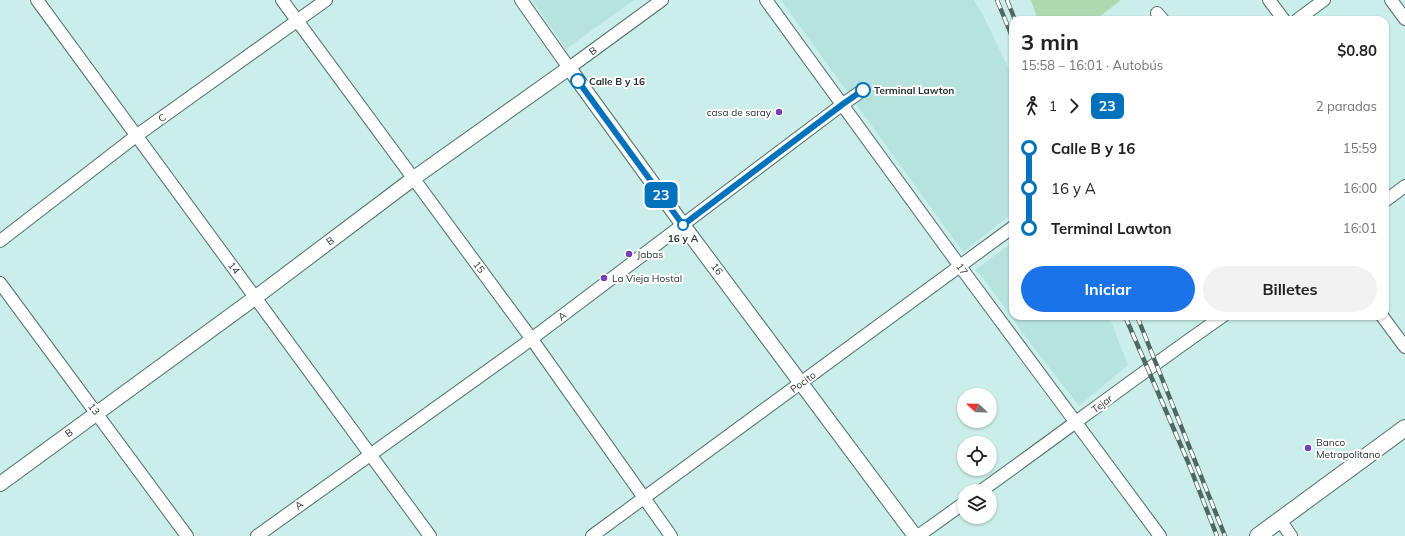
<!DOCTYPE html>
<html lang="es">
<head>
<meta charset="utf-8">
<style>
	:root { --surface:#fff; --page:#f2f2f2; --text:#202124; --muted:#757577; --accent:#1a73e8 }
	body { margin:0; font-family:Mulish,sans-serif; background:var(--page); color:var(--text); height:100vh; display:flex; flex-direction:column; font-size:15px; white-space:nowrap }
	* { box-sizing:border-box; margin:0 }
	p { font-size:13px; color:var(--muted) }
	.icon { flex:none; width:22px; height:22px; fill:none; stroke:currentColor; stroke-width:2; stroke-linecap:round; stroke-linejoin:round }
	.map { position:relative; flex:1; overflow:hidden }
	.side { position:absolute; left:1009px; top:16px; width:380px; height:304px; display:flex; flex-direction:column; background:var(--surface); border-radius:12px; box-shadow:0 1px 3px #0004 }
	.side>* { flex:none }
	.badge { padding:0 8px; border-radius:6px; font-size:14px; line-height:26px }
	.needle { width:26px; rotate:292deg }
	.fabs { position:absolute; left:957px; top:388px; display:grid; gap:8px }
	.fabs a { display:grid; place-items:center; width:40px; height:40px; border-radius:50%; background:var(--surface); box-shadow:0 1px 3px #0004; font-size:20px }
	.map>.badge { position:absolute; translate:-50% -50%; box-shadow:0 0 0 2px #fff }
	.legs { display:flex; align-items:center; gap:6px; height:44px; padding:0 12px; font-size:13px }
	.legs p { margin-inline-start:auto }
	.overview { display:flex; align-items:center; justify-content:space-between; height:68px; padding:0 12px }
	h1 { font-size:22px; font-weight:700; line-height:30px }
	.cta { display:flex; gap:8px; margin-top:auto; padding:8px 12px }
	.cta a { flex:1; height:46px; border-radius:24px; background:var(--accent); color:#fff; font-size:16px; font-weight:700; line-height:46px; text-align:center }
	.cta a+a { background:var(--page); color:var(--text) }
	ul { padding:0 12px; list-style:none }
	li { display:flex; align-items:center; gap:14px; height:40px; font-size:15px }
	li i { display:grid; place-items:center; width:6px; height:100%; margin:0 5px; background:currentColor }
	li i::after { content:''; width:10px; height:10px; margin:-5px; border:3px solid; border-radius:50%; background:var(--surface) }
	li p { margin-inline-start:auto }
	li:first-child i { background:linear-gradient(#0000 50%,currentColor 0) }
	li:last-child i { background:linear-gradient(currentColor 50%,#0000 0) }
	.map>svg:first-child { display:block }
	.built { fill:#b7e3df }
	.green { fill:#b1d9b0 }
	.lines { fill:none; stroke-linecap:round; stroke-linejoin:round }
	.minor-casing { stroke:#4f6e6b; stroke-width:14 }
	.tertiary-casing { stroke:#4f6e6b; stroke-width:16 }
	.secondary-casing { stroke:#4f6e6b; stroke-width:18 }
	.minor { stroke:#fff; stroke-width:12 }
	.tertiary { stroke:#fff; stroke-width:14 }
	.secondary { stroke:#fff; stroke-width:16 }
	.rail-casing { stroke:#526664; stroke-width:4.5 }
	.rail { stroke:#fff; stroke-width:3; stroke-dasharray:9; stroke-linecap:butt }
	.line-1-casing { stroke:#fff; stroke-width:9 }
	.line-1 { stroke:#0072bc; stroke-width:6 }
	.stop-1-dot { fill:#fff; stroke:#0072bc; stroke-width:2 }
	.poi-dot { fill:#7541b8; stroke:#fff; stroke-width:1.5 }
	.labels { text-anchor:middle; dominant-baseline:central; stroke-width:4; stroke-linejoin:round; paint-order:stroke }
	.street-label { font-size:10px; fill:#243130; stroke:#fff }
	.stop-label { font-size:10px; font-weight:bold; fill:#243130; stroke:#fff; text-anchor:start }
	.poi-label { font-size:10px; fill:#243130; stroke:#fff; text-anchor:start }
</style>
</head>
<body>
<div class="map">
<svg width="1405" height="536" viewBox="0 0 1405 536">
	<rect width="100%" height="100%" fill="#cbeeea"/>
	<g class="built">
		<polygon points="532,0 634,0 566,49"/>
		<polygon points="781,0 974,0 983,15 1013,78 1013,213 963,252"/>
		<polygon points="1013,242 1013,316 1109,316 1128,365 1079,406 1034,348 983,278 975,270"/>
	</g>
	<polygon class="green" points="1031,0 1121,0 1095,20 1038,20"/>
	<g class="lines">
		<g class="minor-casing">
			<g id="minor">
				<polyline points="37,0 430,536"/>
				<polyline points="282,0 531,338 671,536"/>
				<polyline points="521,0 569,68 662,0"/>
				<polyline points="766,0 959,265 1160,536"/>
				<polyline points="1269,0 1284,20"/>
				<polyline points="1391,0 1405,19"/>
				<polyline points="1157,13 1163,20"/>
				<polyline points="1297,20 1324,0"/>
				<polyline points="1385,201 1405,186"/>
				<polyline points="0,241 136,136 326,0"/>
				<polyline points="0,283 187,536"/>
				<polyline points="1382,316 1405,347"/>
				<path d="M981 491C1062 433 1141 373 1223 316"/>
				<polyline points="1280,520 1291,536"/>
				<polyline points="257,536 522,346 843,104 863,90"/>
				<polyline points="592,536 1013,227"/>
				<polyline points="918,536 964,503"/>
			</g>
		</g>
		<g class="tertiary-casing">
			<polyline id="tertiary" points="0,484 256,297 414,178 569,68 683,225 915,536"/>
		</g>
		<g class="secondary-casing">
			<polyline id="secondary" points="1258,536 1405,428"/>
		</g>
		<use href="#minor" class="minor"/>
		<use href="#tertiary" class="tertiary"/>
		<use href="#secondary" class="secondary"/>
		<g class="rail-casing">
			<g id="rail">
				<polyline points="997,0 1013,39"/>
				<polyline points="1007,0 1015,20"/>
				<polyline points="1125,316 1188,462 1217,536"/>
				<polyline points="1137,316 1225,536"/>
			</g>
		</g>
		<use href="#rail" class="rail"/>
	</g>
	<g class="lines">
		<g class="line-1-casing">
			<polyline id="line-1" points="578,81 683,225 843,104 863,90"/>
		</g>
		<use href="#line-1" class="line-1"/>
	</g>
	<g class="stop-1-dot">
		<circle cx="578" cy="81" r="7"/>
		<circle cx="863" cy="90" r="7"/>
		<circle cx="683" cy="225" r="5"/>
	</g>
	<g class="poi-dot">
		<circle cx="779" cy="112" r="4"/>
		<circle cx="629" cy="254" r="4"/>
		<circle cx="604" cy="278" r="4"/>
		<circle cx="1308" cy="448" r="4"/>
	</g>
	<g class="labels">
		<g class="street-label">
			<text transform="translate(593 51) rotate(-36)">B</text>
			<text transform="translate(162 118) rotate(-35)">C</text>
			<text transform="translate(330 241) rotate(-37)">B</text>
			<text transform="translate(479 267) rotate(54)">15</text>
			<text transform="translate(234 268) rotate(53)">14</text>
			<text transform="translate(717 269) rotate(53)">16</text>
			<text transform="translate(962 269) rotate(54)">17</text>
			<text transform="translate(562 316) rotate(-37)">A</text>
			<text transform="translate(803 382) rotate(-36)">Pocito</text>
			<text transform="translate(1102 404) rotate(-36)">Tejar</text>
			<text transform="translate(94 409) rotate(53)">13</text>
			<text transform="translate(69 433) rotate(-36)">B</text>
			<text transform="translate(299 505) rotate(-36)">A</text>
		</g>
		<g class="stop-label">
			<text x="589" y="81">Calle B y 16</text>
			<text x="874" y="90">Terminal Lawton</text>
			<text x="683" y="238" text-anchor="middle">16 y A</text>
		</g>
		<g class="poi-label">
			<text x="771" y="112" text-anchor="end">casa de saray</text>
			<text x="637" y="254">Jabas</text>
			<text x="612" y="278">La Vieja Hostal</text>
			<text x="1316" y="442">Banco<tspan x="1316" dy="12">Metropolitano</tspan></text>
		</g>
	</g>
</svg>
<div class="fabs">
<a><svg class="needle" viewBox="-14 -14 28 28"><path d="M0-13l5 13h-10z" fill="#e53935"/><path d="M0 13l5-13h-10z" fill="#757577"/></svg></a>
<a><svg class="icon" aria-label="locate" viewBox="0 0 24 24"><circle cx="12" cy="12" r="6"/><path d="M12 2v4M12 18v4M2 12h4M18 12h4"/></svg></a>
<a><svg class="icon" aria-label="layers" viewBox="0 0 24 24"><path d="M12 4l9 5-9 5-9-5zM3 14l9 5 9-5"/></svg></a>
</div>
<b class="badge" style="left:661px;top:195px;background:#0072bc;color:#fff">23</b>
<section class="side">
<div class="overview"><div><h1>3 min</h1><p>15:58 – 16:01 · Autobús</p></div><b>$0.80</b></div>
<div class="legs"><svg class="icon" aria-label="walk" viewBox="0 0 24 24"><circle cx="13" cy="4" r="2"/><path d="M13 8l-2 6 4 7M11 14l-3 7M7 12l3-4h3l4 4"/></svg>1<svg class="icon" aria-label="forward" viewBox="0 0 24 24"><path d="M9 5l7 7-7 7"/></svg><b class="badge" style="background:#0072bc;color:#fff">23</b><p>2 paradas</p></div>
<ul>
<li><i style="color:#0072bc"></i><b>Calle B y 16</b><p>15:59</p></li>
<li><i style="color:#0072bc"></i><span>16 y A</span><p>16:00</p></li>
<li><i style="color:#0072bc"></i><b>Terminal Lawton</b><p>16:01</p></li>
</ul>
<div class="cta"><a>Iniciar</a><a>Billetes</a></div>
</section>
</div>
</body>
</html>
